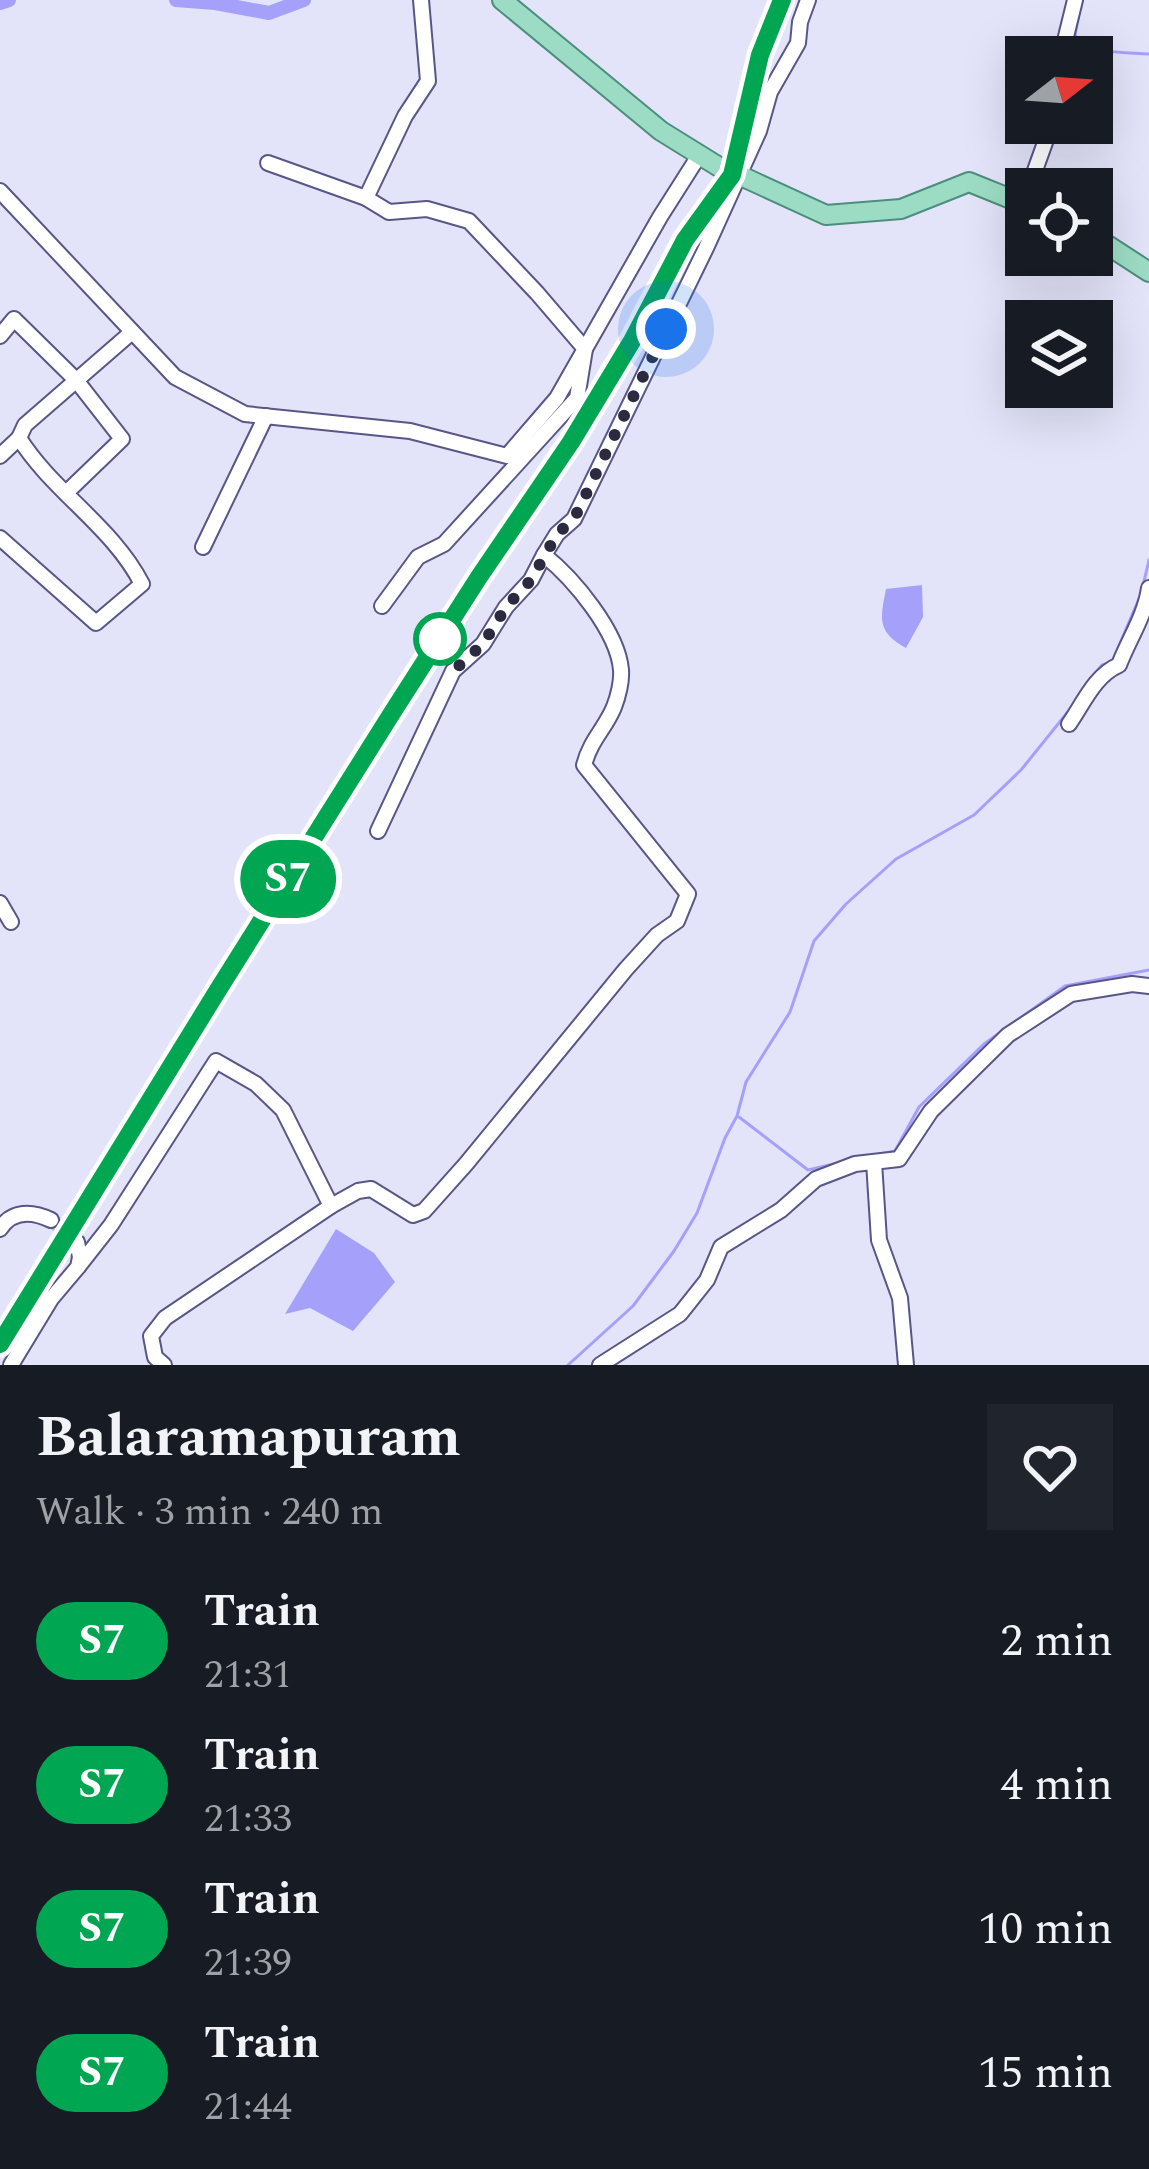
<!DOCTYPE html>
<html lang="en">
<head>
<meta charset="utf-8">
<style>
	:root { --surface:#171b24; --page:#20242c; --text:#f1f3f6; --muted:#9ea1a6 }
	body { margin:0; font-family:Spectral,serif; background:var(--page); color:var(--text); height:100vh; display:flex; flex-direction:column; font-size:45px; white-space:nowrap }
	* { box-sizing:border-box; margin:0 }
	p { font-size:39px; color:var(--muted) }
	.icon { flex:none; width:66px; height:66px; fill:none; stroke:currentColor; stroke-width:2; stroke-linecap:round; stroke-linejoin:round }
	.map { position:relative; height:1365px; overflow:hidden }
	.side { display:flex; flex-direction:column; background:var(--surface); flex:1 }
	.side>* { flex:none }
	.badge { padding:0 24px; border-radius:39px; font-size:42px; line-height:78px }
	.needle { width:78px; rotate:73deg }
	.buttons { position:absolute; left:1005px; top:36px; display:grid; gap:24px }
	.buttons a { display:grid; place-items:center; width:108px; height:108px; border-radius:0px; background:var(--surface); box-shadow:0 12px 48px #0002; font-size:60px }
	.you { position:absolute; width:60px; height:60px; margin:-30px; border:9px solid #fff; border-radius:50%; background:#1a73e8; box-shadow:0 0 0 18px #1a73e833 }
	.map>.badge { position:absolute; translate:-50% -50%; box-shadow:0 0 0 6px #fff }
	.round { display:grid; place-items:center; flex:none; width:126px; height:126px; border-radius:0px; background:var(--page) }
	.head { display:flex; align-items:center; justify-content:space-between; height:204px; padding:0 36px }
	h1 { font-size:57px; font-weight:700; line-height:90px }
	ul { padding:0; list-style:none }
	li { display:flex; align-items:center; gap:36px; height:144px; padding:0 36px }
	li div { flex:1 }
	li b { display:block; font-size:45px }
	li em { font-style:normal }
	li .badge { min-width:132px; font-weight:700; text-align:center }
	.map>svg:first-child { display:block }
	.water { fill:#a5a0f9 }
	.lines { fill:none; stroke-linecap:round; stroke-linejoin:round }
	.stream { stroke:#a5a0f9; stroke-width:3 }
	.canal { stroke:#a5a0f9; stroke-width:14 }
	.minor-tunnel { stroke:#bebed4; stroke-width:14; stroke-dasharray:14 7; stroke-linecap:butt }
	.minor-casing { stroke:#585686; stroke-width:18 }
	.major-casing { stroke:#4b8e7c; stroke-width:22 }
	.minor { stroke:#fff; stroke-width:14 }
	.major { stroke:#9ddcc4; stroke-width:18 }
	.rail-casing { stroke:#58576d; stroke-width:8 }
	.rail { stroke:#e3e3f9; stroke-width:3; stroke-dasharray:9; stroke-linecap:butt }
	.line-casing { stroke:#fff; stroke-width:27 }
	.line { stroke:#00a651; stroke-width:18 }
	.walk { stroke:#2b2a40; stroke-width:12; stroke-dasharray:0 21.6 }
	.stop-dot { fill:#fff; stroke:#00a651; stroke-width:6 }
</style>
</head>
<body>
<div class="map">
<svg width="1149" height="1365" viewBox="0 0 1149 1365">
	<rect width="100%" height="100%" fill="#e3e3f9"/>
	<g class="water">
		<path d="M922 585 923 617 906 648C877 632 880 619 886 589Z"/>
		<polygon points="336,1229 374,1253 395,1282 353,1331 310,1308 285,1314"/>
	</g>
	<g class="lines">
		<g class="stream">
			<path d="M1080 8 1075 35C1089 55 1126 52 1149 54"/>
			<polyline points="1094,675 1102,665 1112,662 1141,594 1149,560"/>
			<polyline points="739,1117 808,1170 842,1162"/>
			<polyline points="875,1155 895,1151 919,1107 984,1044 1065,986 1149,970"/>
			<polyline points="568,1365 633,1306 674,1251 697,1213 725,1138 737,1116 746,1082 790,1012 814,941 846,904 896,859 974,815 1021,770 1075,703"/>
		</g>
		<g class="canal">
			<polyline points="176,0 215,3 269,13 304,0"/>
			<polyline points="0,3 9,0"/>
		</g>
		<polyline class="minor-tunnel" points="51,1220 77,1242"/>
		<g class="minor-casing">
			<g id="minor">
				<polyline points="1061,57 1075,0"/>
				<polyline points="268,163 366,198"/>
				<polyline points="0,191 175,377 245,414 410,431 507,456 557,398 660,217 700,154"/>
				<polyline points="1011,199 1033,176 1052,123"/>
				<polyline points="0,336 14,319 76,380 122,439 66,493"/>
				<polyline points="0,456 19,438"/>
				<path d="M0 538 96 623 142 584C113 527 53 492 19 438L25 425 132 332"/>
				<polyline points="203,547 266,416"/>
				<polyline points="382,606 418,557 444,544 577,398 585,349 537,293 469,221 427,209 389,212 366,198 405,116 428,81 421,0"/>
				<path d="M1069 724C1083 704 1095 675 1119 665 1129 639 1145 616 1149 588"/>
				<polyline points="378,831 453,671 483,644 506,607 531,580 544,555"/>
				<polyline points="0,903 11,922"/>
				<polyline points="874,1162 879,1240 900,1298 906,1365"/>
				<path d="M0 1229C12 1210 32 1211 51 1220"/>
				<polyline points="78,1267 111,1225 216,1061 256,1084 283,1110 331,1206"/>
				<polyline points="11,1365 51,1299 78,1267 80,1257 77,1242"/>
				<path d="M164 1365 155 1357 151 1336 165 1318 331 1206 358 1191 371 1189 413 1215 424 1211 466 1164 626 969 657 935 677 921 688 894 584 765C591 739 605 729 614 707 618 697 622 681 621 670 618 632 574 579 544 555L557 534 574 519 706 248 759 131 770 92 798 43 800 22 808 0"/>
				<polyline points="600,1365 680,1314 707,1280 721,1247 781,1210 816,1179 855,1164 899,1159 931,1111 1008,1035 1071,994 1132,984 1149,986"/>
			</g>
		</g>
		<g class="major-casing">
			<g id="major">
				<polyline points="502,0 661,131 732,175 739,175 826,215 901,209 969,182 1026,205"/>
				<polyline points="1092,235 1149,272"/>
			</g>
		</g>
		<use href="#minor" class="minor"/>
		<use href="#major" class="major"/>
		<g class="rail-casing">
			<polyline id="rail" points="0,1344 218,990 392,713 479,577 571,442 632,341 685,240 732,175 760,55 782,0"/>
		</g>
		<use href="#rail" class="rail"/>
	</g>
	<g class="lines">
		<g class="line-casing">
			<polyline id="line" points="0,1344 218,990 392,713 479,577 571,442 632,341 685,240 732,175 760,55 782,0"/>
		</g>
		<use href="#line" class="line"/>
		<polyline class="walk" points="440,639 453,671 483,644 506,607 531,580 557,534 574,519 666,329"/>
	</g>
	<circle class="stop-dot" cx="440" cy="639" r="24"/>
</svg>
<div class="buttons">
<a><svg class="needle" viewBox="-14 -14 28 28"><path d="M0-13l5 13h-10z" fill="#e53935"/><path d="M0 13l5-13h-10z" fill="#9ea1a6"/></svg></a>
<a><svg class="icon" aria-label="locate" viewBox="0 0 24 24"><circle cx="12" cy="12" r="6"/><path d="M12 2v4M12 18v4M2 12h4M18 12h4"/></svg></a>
<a><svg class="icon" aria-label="layers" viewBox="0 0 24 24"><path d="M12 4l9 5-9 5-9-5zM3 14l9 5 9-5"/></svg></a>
</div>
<div class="you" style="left:666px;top:329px"></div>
<b class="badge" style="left:288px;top:879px;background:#00a651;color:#fff">S7</b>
</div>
<section class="side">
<div class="head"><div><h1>Balaramapuram</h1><p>Walk · 3 min · 240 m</p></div><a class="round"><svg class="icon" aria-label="heart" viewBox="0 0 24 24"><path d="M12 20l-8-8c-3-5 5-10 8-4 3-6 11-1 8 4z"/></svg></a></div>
<ul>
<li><span class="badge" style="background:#00a651;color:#fff">S7</span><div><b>Train</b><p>21:31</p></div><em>2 min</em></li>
<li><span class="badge" style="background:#00a651;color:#fff">S7</span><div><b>Train</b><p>21:33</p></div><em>4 min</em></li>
<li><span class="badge" style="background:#00a651;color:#fff">S7</span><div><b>Train</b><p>21:39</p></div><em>10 min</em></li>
<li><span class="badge" style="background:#00a651;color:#fff">S7</span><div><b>Train</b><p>21:44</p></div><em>15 min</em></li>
</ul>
</section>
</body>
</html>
